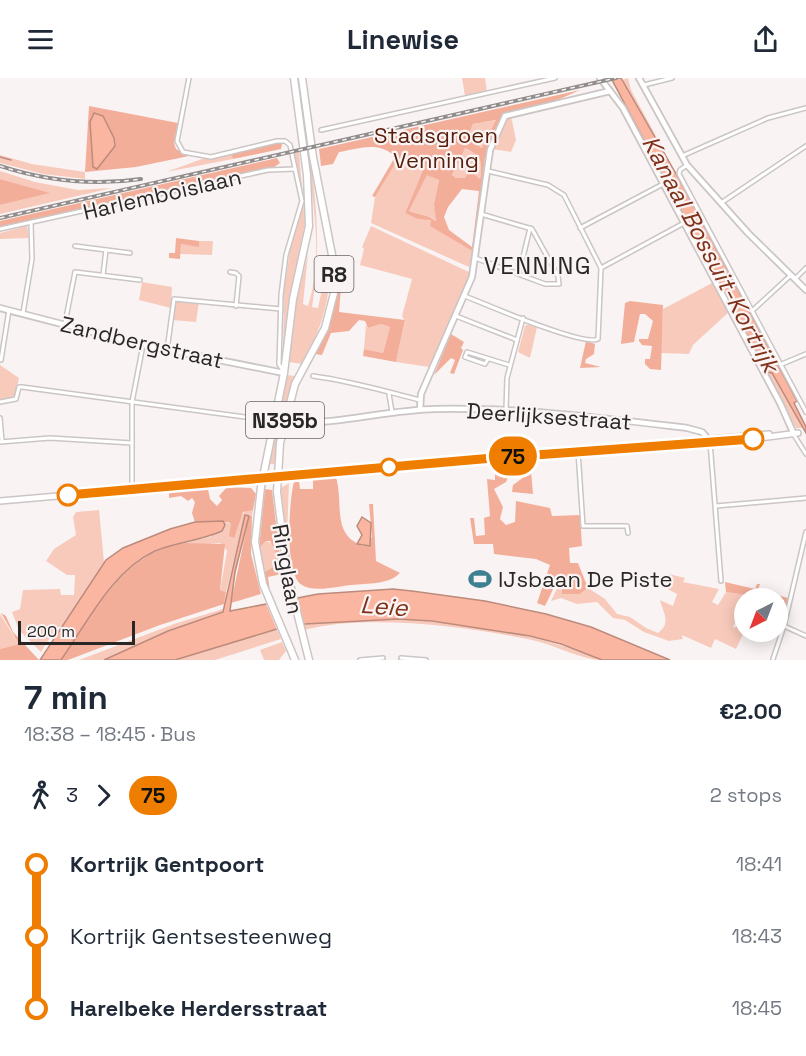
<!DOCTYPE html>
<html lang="en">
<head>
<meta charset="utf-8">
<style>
	:root { --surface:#fff; --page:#f6f6f7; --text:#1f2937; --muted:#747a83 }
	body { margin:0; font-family:"Space Grotesk",sans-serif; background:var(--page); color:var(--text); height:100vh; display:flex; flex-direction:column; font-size:22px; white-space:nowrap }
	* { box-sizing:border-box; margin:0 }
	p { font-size:20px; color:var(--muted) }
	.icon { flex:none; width:33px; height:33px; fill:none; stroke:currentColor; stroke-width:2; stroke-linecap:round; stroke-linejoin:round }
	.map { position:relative; height:582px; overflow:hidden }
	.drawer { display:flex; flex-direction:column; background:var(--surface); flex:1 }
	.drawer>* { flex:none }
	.badge { padding:0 12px; border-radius:20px; font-size:21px; line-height:39px }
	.needle { width:39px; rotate:222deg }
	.fabs { position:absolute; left:734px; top:510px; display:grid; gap:12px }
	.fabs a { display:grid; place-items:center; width:54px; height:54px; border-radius:50%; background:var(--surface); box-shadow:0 3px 15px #0003; font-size:30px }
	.scale { position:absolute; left:18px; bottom:15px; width:117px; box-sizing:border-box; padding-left:6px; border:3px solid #282726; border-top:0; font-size:16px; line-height:21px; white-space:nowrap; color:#282726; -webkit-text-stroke:4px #f9f4f3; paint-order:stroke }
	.map>.badge { position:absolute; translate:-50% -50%; box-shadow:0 0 0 3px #fff }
	.legs { display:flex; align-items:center; gap:9px; height:66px; padding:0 24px; font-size:20px }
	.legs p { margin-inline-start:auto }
	.head { display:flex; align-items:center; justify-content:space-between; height:102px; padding:0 24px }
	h1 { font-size:33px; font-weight:700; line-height:45px }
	ul { padding:0 24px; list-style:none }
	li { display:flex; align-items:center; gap:21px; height:72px; font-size:22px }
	li i { display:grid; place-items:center; width:9px; height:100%; margin:0 8px; background:currentColor }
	li i::after { content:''; width:15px; height:15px; margin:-8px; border:4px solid; border-radius:50%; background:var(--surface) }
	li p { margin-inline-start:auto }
	li:first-child i { background:linear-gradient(#0000 50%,currentColor 0) }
	li:last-child i { background:linear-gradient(currentColor 50%,#0000 0) }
	header { display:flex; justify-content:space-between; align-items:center; height:78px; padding:0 24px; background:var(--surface); font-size:27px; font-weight:700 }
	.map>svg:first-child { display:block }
	.green { fill:#f8cabc }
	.forest { fill:#f3ae9a; fill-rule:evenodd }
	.water { fill:#fbb6a1; stroke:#bc8b7c; stroke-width:1.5 }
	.pier { fill:#f9f4f3 }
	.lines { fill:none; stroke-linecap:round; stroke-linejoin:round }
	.stream { stroke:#bc8b7c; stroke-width:1.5 }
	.street-casing { stroke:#cbc6c5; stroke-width:6 }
	.secondary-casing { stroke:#cbc6c5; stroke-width:8 }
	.primary-casing { stroke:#cbc6c5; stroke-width:8 }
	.highway-casing { stroke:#cbc6c5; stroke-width:9 }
	.street { stroke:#fff; stroke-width:3 }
	.secondary { stroke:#fff; stroke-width:4.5 }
	.primary { stroke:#fff; stroke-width:5 }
	.highway { stroke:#fff; stroke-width:6 }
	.rail-casing { stroke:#908d8c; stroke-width:4 }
	.rail { stroke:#f9f4f3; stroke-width:1.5; stroke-dasharray:4.5; stroke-linecap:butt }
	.line-1-casing { stroke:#fff; stroke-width:14 }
	.line-1 { stroke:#ef7d00; stroke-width:9 }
	.stop-1-dot { fill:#fff; stroke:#ef7d00; stroke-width:3 }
	.labels { text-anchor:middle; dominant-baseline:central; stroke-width:4.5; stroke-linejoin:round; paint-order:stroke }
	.shield { fill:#f9f4f3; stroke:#676464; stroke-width:1.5 }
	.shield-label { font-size:21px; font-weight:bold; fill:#282726 }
	.park-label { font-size:22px; fill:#581c0a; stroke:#f9f4f3 }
	.street-label { font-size:22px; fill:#282726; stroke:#f9f4f3 }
	.poi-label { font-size:22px; fill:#282726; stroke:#f9f4f3; text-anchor:start }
	.water-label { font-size:24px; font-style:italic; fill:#803119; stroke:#f9f4f3 }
	.neighbourhood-label { font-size:24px; letter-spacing:1.5px; fill:#282726; stroke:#f9f4f3 }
</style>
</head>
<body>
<header><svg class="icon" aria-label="menu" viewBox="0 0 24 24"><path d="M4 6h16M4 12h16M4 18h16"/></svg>Linewise<svg class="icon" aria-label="share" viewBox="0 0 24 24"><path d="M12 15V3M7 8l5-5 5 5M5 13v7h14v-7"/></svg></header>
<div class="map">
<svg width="806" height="582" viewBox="0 0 806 582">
	<rect width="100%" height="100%" fill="#f9f4f3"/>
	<g class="green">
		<polygon points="462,0 485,0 487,14 465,18"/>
		<polygon points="628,0 631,12 683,108 622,2"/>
		<polygon points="508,38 511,38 516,62 511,74 492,71"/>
		<polygon points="497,42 483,70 466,61 473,46"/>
		<path d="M464 70C482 78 483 83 480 101L469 93 465 100H456L452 97Z"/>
		<path d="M309 72C317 126 321 175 312 229L318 230 329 178C332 220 322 250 302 286L289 284 293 237 308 176 303 226 308 228C324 178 313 124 306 73Z"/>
		<polygon points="299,74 305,145 286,241 283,283 284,213 291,166 304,124 294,75"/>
		<polygon points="231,76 233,81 166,94 205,80"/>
		<polygon points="0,77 32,86 85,94 85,101 43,96 0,85"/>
		<polygon points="398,80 423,92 405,135 432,142 430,147 474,174 469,189 371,145 375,119"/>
		<polygon points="0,93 35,104 78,112 112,110 0,136 0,127 48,115 0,101"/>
		<path d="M427 96 439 102 434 126 437 143C427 136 419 137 409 133Z"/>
		<polygon points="27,148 29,160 0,161 0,155"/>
		<polygon points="371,148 471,195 429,289 396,284 405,243 402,238 412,201 360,187 364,171 362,169"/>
		<polygon points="199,163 213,163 212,177 180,176 181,166 199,168"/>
		<polygon points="142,204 172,209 171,230 139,222"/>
		<polygon points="714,204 730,233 693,267 689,276 661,275 663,231"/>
		<polygon points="175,222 199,224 196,244 172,242"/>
		<polygon points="381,246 390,249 383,275 364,271 366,247 368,250"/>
		<polygon points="529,246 537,249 530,280 518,274 525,248"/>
		<polygon points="0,287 19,300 15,318 0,323"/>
		<polygon points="767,294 772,295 803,350 796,350"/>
		<polygon points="286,297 295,298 283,340 274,386 270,386"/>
		<polygon points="289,405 287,460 291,496 281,410"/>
		<polygon points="99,432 104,484 79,526 64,547 56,550 41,574 19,552 12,534 20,531 23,512 60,511 61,517 74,517 75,497 67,497 46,483 54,471 76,457 73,439 76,434"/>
		<polygon points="246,432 253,432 252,438 245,437 226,514 220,512 227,473 220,465 191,467 185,465 210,459 225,447 223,443 231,446 231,450"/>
		<polygon points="266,463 273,466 276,487 263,495 259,470"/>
		<path d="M669 496 685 500 683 504 719 511 712 524 718 527 726 514 746 517 733 549 735 550 744 535V554L736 571 715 561 711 570 682 557 683 561 669 563 644 554 625 542 613 540 597 524 577 526 561 520 551 523 562 500 566 510 562 516H580L588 510 605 521 617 536 630 539 646 550 658 555C672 545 663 535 660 522L673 528 677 516 660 507Z"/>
		<polygon points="223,531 223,534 168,553 104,582 79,582 174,546"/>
		<polygon points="0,536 19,566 0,571"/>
		<path d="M370 541C450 540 528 553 602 582 583 582 556 568 536 563 474 549 366 535 304 552L303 546Z"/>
		<polygon points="277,551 281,561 215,582 175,582"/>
		<polygon points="282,564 286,573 279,582 264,582 260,572"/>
	</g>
	<g class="forest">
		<path d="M580 12 551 25 503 37 499 52 485 79 474 174 430 148 431 142 418 141 405 135 423 92 398 81 375 119 372 118 395 79C380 62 357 71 339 74L333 86 321 88 319 71ZM496 42 482 70 467 60 473 46ZM465 70C481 78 483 83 480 101L469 92 465 100H456L452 97ZM427 97 439 102 434 126 436 143C427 136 419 137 409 133ZM462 111 479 113 472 169 449 152 444 139 448 129Z"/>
		<polygon points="89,28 178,45 174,65 176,71 189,78 136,89 85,94"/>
		<polygon points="272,66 282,66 281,71 233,81 231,76"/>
		<polygon points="277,80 280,85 273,90 0,149 0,143"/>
		<polygon points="0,101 50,115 0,127"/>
		<polygon points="176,160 199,163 199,169 181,166 180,181 169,180 169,175 175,175"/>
		<path d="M337 184 343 185 339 234 405 242 396 284 363 278 364 271 383 275 390 249 381 246 368 250 365 243 359 242 349 253 331 255 322 277 315 276C330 246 339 219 337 184Z"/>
		<polygon points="630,223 663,227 661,292 650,291 645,286 645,281 650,281 652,268 642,267 639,263 639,261 648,261 653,243 645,236 640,236 634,264 621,266 625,225"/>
		<polygon points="451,256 464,264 461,270 463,272 454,296 450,295 455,282 451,280 434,297"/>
		<polygon points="586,263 595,266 594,276 586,281 585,285 601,289 580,290"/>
		<polygon points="530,381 533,416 512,414 513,407 524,399 524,393 521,391 510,395 506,404 494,411 503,429 500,441 506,447 515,444 516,423 550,430 552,438 580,437 582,468 569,470 570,485 578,485 588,510 580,516 562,516 562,512 566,509 560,497 545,528 537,525 550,487 536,481 494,476 493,466 474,466 470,440 474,440 476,458 485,457 484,440 490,438 487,401 495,402 495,395 502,395 502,383"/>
		<path d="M336 399C344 427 331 456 363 468L372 459 369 426H373L376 483 400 495C388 507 368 505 352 507 339 508 314 515 302 507 284 497 289 422 294 404L299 403 300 411H313V402Z"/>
		<polygon points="227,409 251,410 256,416 253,432 243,434 234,460 229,458 231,446 228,444 195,444 192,435 195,424 192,420 188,423 181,418 169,420 169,414 208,411 210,421 217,428 222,422 219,418"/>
		<polygon points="265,411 272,412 282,496 268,499 270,514 263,495 276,487 274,470 270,463 266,463 259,470"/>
		<polygon points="249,438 252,438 251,476 261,516 231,525"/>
		<path d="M185 465 225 466 220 512 226 514 224 526 160 547 68 582H61C93 537 124 472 185 465Z"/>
		<polygon points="725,504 755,511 757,506 760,506 758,512 788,520 782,548 779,548 784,522 757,515 758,520 745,520 746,517 726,514"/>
		<polygon points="1,535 6,538 13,554 39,582 0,582 0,571 19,566"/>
	</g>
	<g class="water">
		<polygon points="611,0 621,0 683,108 797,323 794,325 806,349 806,355 772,295 767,294"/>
		<polygon points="94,35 103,38 114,60 115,68 97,91 93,89 90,44"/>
		<polygon points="245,437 249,438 235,494 230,533 318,516 393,511 412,513 485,523 546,536 591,549 670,582 602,582 561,566 530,558 432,543 398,541 305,546 277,551 175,582 104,582 168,553 223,534"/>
		<polygon points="362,439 371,445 370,468 357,466 362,457 357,448"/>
		<path d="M223 443 225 447 222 453C200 463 176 464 155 473 112 493 87 545 61 582H40L106 482 123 470 170 451 195 444Z"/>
	</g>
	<polygon class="pier" points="295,517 303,549 278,554 265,523"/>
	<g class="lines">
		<polyline class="stream" points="0,79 11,82"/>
		<g class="street-casing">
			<g id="street">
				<polyline points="189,0 177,63 183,74 211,79 277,63 285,63 290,67 302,123 286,177 281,217 279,286 283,293"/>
				<polyline points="644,7 672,0"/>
				<polyline points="321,52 555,0"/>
				<polyline points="682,78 768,40 806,30"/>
				<polyline points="687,87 680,92 679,96 806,334"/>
				<polyline points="721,125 806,68"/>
				<polyline points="580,150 663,106"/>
				<polyline points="0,151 268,92 295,91"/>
				<polyline points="75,168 130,175"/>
				<polyline points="475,180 545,206 559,206 558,198 532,151 481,136"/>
				<polyline points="601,190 684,145"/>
				<polyline points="230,194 236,195 239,198 236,228"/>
				<polyline points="519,196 530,150"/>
				<polyline points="103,197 106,172"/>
				<polyline points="795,201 806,190"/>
				<path d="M465 218C485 226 584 269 598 261L601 190 564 117 548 107 488 93"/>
				<polyline points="753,232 791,197"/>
				<polyline points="23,235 32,181 31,145"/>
				<polyline points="456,238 517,262"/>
				<polyline points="65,245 75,194 140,202"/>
				<polyline points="167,272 174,221 281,231"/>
				<polyline points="488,281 485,286 465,279 467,274 509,287"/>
				<polyline points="1,282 9,232"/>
				<polyline points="782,286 806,276"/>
				<path d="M313 298C351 303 384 313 420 322"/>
				<polyline points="389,316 392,334"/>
				<polyline points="0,324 16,321 19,309 22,309 274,343"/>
				<polyline points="506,332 507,300 523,240"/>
				<polyline points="0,340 2,363"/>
				<polyline points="794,357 806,376"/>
				<polyline points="0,364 50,360 132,365"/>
				<polyline points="710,364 721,503"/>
				<polyline points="578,373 583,448 627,448 628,455"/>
				<polyline points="132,411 132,324 143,267"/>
				<polyline points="716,428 806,420"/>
				<polyline points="784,548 806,558"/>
				<polyline points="401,580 426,582"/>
				<polyline points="773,581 784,548 806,454"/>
				<polyline points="360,582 383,580"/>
			</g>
		</g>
		<g class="secondary-casing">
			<g id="secondary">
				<polyline points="600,0 623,30 780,325 793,354"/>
				<polyline points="639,0 687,87 748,155 806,212"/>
				<polyline points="0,230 143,267 284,295"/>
				<polyline points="420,331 421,316 472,199 490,72 505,38 610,13"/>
				<path d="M285 344C334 348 385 332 435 331 519 329 604 340 687 350L702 354 710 363"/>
			</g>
		</g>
		<g class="primary-casing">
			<g id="primary">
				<polyline points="712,361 769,356"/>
				<polyline points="0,423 493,380 745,362 798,355"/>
			</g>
		</g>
		<g class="highway-casing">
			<g id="highway">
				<polyline points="294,0 307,97 309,148 293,221 284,295 261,409 255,464 263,506 295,582"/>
				<polyline points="302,0 313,79 333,182 334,215 325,250 295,306 280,365 277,414 287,494 309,582"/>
			</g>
		</g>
		<use href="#street" class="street"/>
		<use href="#secondary" class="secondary"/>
		<use href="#primary" class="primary"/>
		<use href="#highway" class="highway"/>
		<g class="rail-casing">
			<g id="rail">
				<path d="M0 88C46 103 93 108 141 101"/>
				<polyline points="0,140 616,0"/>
			</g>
		</g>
		<use href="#rail" class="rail"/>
	</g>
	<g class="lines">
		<g class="line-1-casing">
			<polyline id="line-1" points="68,417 493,380 753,361"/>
		</g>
		<use href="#line-1" class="line-1"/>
	</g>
	<defs>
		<g id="stadium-bare" transform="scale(1.8)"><path d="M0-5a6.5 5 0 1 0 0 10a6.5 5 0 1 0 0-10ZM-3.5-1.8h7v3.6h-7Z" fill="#3e8092" stroke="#f9f4f3" stroke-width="2.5" paint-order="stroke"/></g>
	</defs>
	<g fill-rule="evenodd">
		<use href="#stadium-bare" x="480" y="501"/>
	</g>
	<g class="stop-1-dot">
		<circle cx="753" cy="361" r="10"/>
		<circle cx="389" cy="389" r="8"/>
		<circle cx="68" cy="417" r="10"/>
	</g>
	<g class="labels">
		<g class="shield">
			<rect x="314.5" y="178" width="39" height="36" rx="4.5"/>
			<rect x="246" y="324" width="78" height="36" rx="4.5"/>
		</g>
		<g class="shield-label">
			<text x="334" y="196">R8</text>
			<text x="285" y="342">N395b</text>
		</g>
		<g class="park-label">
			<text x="436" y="57">Stadsgroen<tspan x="436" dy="25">Venning</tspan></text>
		</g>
		<g class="street-label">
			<text transform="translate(162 116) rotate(-13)">Harlemboislaan</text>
			<text transform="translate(142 264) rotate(13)">Zandbergstraat</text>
			<text transform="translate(549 338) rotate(4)">Deerlijksestraat</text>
			<text transform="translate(288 491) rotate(80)">Ringlaan</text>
		</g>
		<g class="poi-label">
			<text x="498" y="501">IJsbaan De Piste</text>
		</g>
		<g class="water-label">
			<text transform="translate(711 176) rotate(62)">Kanaal Bossuit-Kortrijk</text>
			<text transform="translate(384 528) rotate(4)">Leie</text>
		</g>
		<g class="neighbourhood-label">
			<text x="538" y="187">VENNING</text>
		</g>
	</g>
</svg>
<div class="fabs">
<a><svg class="needle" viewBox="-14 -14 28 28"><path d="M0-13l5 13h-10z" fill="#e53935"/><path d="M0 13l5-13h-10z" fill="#747a83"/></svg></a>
</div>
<div class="scale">200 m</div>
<b class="badge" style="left:513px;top:378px;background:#ef7d00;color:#111">75</b>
</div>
<section class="drawer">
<div class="head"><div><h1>7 min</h1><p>18:38 – 18:45 · Bus</p></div><b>€2.00</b></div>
<div class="legs"><svg class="icon" aria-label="walk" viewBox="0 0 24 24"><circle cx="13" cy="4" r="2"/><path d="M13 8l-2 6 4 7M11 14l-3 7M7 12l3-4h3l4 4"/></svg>3<svg class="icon" aria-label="forward" viewBox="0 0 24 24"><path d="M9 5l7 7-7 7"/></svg><b class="badge" style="background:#ef7d00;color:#111">75</b><p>2 stops</p></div>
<ul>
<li><i style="color:#ef7d00"></i><b>Kortrijk Gentpoort</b><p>18:41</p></li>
<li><i style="color:#ef7d00"></i><span>Kortrijk Gentsesteenweg</span><p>18:43</p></li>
<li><i style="color:#ef7d00"></i><b>Harelbeke Herdersstraat</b><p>18:45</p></li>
</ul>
</section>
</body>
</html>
